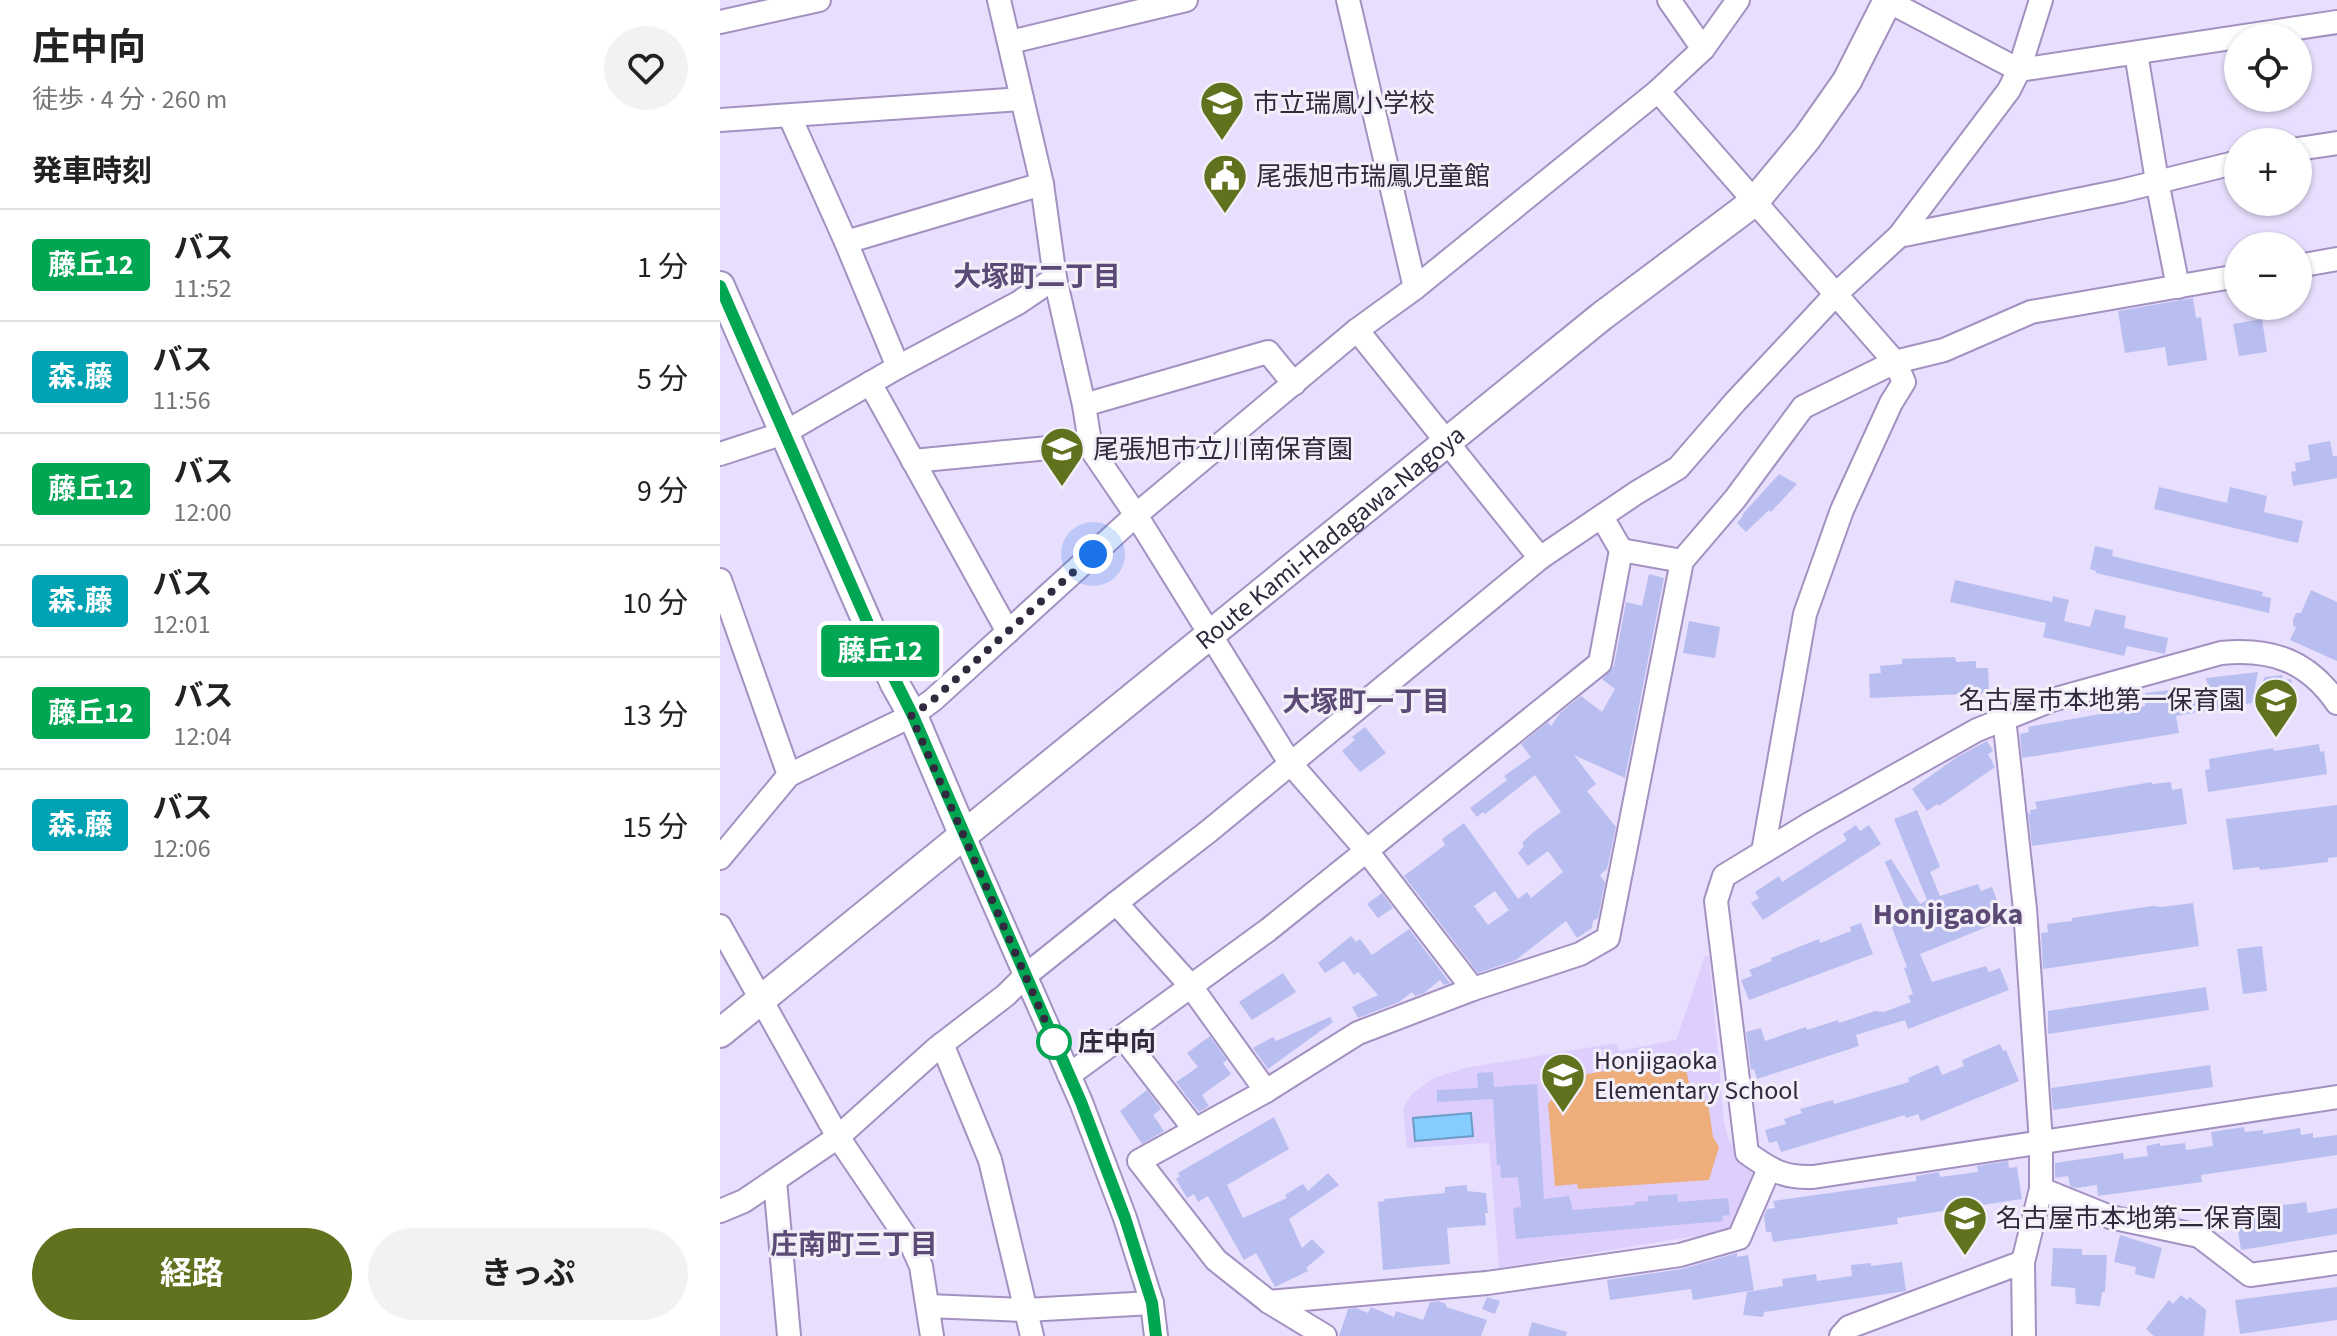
<!DOCTYPE html>
<html lang="ja">
<head>
<meta charset="utf-8">
<style>
	:root { --surface:#fff; --page:#f2f2f2; --text:#222; --muted:#767676; --line:#e0e0e0; --accent:#61721f }
	body { margin:0; font-family:"Source Sans 3","Noto Sans JP",sans-serif; background:var(--page); color:var(--text); height:100vh; display:flex; flex-direction:column; font-size:30px; white-space:nowrap }
	* { box-sizing:border-box; margin:0 }
	p { font-size:26px; color:var(--muted) }
	.icon { flex:none; width:44px; height:44px; fill:none; stroke:currentColor; stroke-width:2; stroke-linecap:round; stroke-linejoin:round }
	.map { position:relative; flex:1; overflow:hidden }
	.drawer { display:flex; flex-direction:column; background:var(--surface); width:720px }
	.drawer>* { flex:none }
	.badge { padding:0 16px; border-radius:6px; font-size:28px; line-height:52px }
	.fabs { position:absolute; left:1504px; top:24px; display:grid; gap:16px }
	.fabs a { display:grid; place-items:center; width:88px; height:88px; border-radius:50%; background:var(--surface); box-shadow:0 2px 6px #0004; font-size:40px }
	.you { position:absolute; width:40px; height:40px; margin:-20px; border:6px solid #fff; border-radius:50%; background:#1a73e8; box-shadow:0 0 0 12px #1a73e833 }
	.map>.badge { position:absolute; translate:-50% -50%; box-shadow:0 0 0 4px #fff }
	h2 { padding:0 32px; font-size:30px; line-height:72px }
	.round { display:grid; place-items:center; flex:none; width:84px; height:84px; border-radius:42px; background:var(--page) }
	.summary { display:flex; align-items:center; justify-content:space-between; height:136px; padding:0 32px }
	h1 { font-size:38px; font-weight:700; line-height:60px }
	.cta { display:flex; gap:16px; margin-top:auto; padding:16px 32px }
	.cta a { flex:1; height:92px; border-radius:48px; background:var(--accent); color:#fff; font-size:32px; font-weight:700; line-height:92px; text-align:center }
	.cta a+a { background:var(--page); color:var(--text) }
	ul { padding:0; list-style:none }
	li { display:flex; align-items:center; gap:24px; height:112px; padding:0 32px; border-top:2px solid var(--line) }
	li div { flex:1 }
	li b { display:block; font-size:30px }
	li em { font-style:normal }
	li .badge { min-width:88px; font-weight:700; text-align:center }
	main { display:flex; flex:1; min-height:0 }
	.map>svg:first-child { display:block }
	.built { fill:#decefd }
	.green { fill:#edae7b }
	.water { fill:#85cdff; stroke:#6c9cc5; stroke-width:2 }
	.building { fill:#b9bef0; fill-rule:evenodd }
	.lines { fill:none; stroke-linecap:round; stroke-linejoin:round }
	.minor-casing { stroke:#a291c1; stroke-width:26 }
	.major-casing { stroke:#a291c1; stroke-width:32 }
	.minor { stroke:#fff; stroke-width:22 }
	.major { stroke:#fff; stroke-width:28 }
	.line-casing { stroke:#fff; stroke-width:18 }
	.line { stroke:#00a651; stroke-width:12 }
	.walk { stroke:#312a3e; stroke-width:8; stroke-dasharray:0 14.4 }
	.stop-dot { fill:#fff; stroke:#00a651; stroke-width:4 }
	.labels { text-anchor:middle; dominant-baseline:central; stroke-width:6; stroke-linejoin:round; paint-order:stroke }
	.poi-label { font-size:26px; fill:#312a3e; stroke:#f2eff9; text-anchor:start }
	.street-label { font-size:26px; fill:#312a3e; stroke:#f2eff9 }
	.stop-label { font-size:26px; font-weight:bold; fill:#312a3e; stroke:#f2eff9; text-anchor:start }
	.neighbourhood-label { font-size:28px; font-weight:bold; fill:#5a4a75; stroke:#f2eff9 }
	.quarter-label { font-size:30px; font-weight:bold; fill:#5a4a75; stroke:#f2eff9 }
</style>
</head>
<body>
<main>
<section class="drawer">
<div class="summary"><div><h1>庄中向</h1><p>徒歩 · 4 分 · 260 m</p></div><a class="round"><svg class="icon" aria-label="heart" viewBox="0 0 24 24"><path d="M12 20l-8-8c-3-5 5-10 8-4 3-6 11-1 8 4z"/></svg></a></div>
<h2>発車時刻</h2>
<ul>
<li><span class="badge" style="background:#00a651;color:#fff">藤丘12</span><div><b>バス</b><p>11:52</p></div><em>1 分</em></li>
<li><span class="badge" style="background:#00a3b4;color:#fff">森.藤</span><div><b>バス</b><p>11:56</p></div><em>5 分</em></li>
<li><span class="badge" style="background:#00a651;color:#fff">藤丘12</span><div><b>バス</b><p>12:00</p></div><em>9 分</em></li>
<li><span class="badge" style="background:#00a3b4;color:#fff">森.藤</span><div><b>バス</b><p>12:01</p></div><em>10 分</em></li>
<li><span class="badge" style="background:#00a651;color:#fff">藤丘12</span><div><b>バス</b><p>12:04</p></div><em>13 分</em></li>
<li><span class="badge" style="background:#00a3b4;color:#fff">森.藤</span><div><b>バス</b><p>12:06</p></div><em>15 分</em></li>
</ul>
<div class="cta"><a>経路</a><a>きっぷ</a></div>
</section>
<div class="map">
<svg width="1617" height="1336" viewBox="0 0 1617 1336">
	<rect width="100%" height="100%" fill="#e8defd"/>
	<polygon class="built" points="985,956 989,956 1004,1121 1008,1139 1035,1178 1014,1225 1007,1231 779,1268 769,1143 687,1148 683,1108 693,1093 714,1078 745,1068 896,1043 899,1051 956,1040"/>
	<polygon class="green" points="963,1056 970,1087 988,1104 993,1137 999,1147 989,1180 858,1189 857,1184 835,1186 828,1104 847,1078"/>
	<polygon class="water" points="751,1113 753,1136 695,1141 693,1118"/>
	<g class="building">
		<polygon points="1473,298 1476,318 1481,317 1487,360 1448,366 1445,347 1405,353 1398,311"/>
		<polygon points="1542,319 1547,352 1519,356 1513,324"/>
		<polygon points="1610,441 1613,456 1617,456 1617,478 1573,486 1571,472 1576,471 1575,463 1590,460 1588,445"/>
		<polygon points="1059,474 1077,484 1051,512 1049,510 1026,532 1017,523 1023,516 1022,515"/>
		<polygon points="1439,487 1507,503 1510,487 1547,496 1544,512 1583,521 1578,543 1434,509"/>
		<polygon points="1375,546 1393,550 1392,556 1543,592 1542,596 1551,598 1549,613 1376,573 1376,571 1370,569"/>
		<path d="M929 574 944 578 905 778 854 755 876 784 867 791 896 827 887 869 880 875 885 882 878 918 873 921 872 928 857 938 846 921 796 960 758 973 684 876 725 845 722 839 744 823 798 899 807 892 811 898 843 872 828 851 808 866 798 853 804 846 802 843 811 834 841 812 815 775 765 814 763 812 757 817 750 808 787 780 784 776 811 757 801 744 828 722 831 726 840 713 861 696 882 712 895 689 882 679 894 666 906 602 922 606ZM775 891 789 910 768 925 754 906Z"/>
		<polygon points="1235,580 1332,602 1333,596 1349,600 1344,621 1370,627 1375,609 1406,616 1404,628 1448,638 1445,654 1407,646 1404,656 1323,637 1326,623 1230,602"/>
		<polygon points="1591,590 1617,602 1617,661 1570,640 1576,627 1573,626 1573,620 1576,613 1581,613"/>
		<polygon points="969,621 1000,627 995,658 963,653"/>
		<polygon points="1235,657 1236,662 1256,661 1256,668 1268,668 1269,693 1150,698 1149,674 1161,673 1160,666 1182,664 1182,659"/>
		<polygon points="1538,672 1532,703 1456,716 1459,733 1302,758 1300,734 1309,732 1308,727 1425,706 1425,693 1488,686 1486,678"/>
		<polygon points="1562,675 1563,680 1571,679 1574,692 1559,695 1560,698 1533,702 1545,677"/>
		<polygon points="645,727 666,753 640,772 622,751 635,740 632,737"/>
		<polygon points="1267,741 1273,751 1268,754 1275,767 1219,806 1217,804 1207,811 1192,789 1237,757"/>
		<polygon points="1599,744 1600,752 1604,751 1607,774 1488,792 1485,770 1490,769 1489,759 1553,748 1554,751"/>
		<polygon points="1432,782 1432,784 1451,782 1452,790 1462,788 1467,824 1312,846 1308,812 1311,815 1310,810 1317,809 1315,802"/>
		<polygon points="1617,805 1617,857 1608,858 1608,862 1540,870 1539,867 1513,870 1506,819"/>
		<polygon points="1197,810 1220,867 1210,872 1220,896 1258,884 1261,891 1272,887 1284,920 1200,954 1212,982 1266,966 1269,972 1280,968 1289,990 1188,1029 1185,1020 1136,1035 1139,1046 1037,1079 1034,1069 1031,1070 1026,1032 1041,1028 1045,1041 1086,1027 1087,1030 1118,1020 1119,1023 1155,1011 1164,1012 1191,1002 1188,996 1193,994 1184,968 1187,967 1171,925 1182,920 1180,914 1186,911 1165,862 1171,859 1200,904 1207,900 1174,819"/>
		<polygon points="1136,825 1140,831 1149,825 1161,844 1043,920 1031,903 1039,898 1035,892 1059,876 1062,882 1127,840 1123,834"/>
		<polygon points="662,893 673,908 658,918 647,904"/>
		<polygon points="1473,903 1479,946 1323,969 1321,933 1328,932 1327,924 1352,921 1352,918 1432,906 1442,907"/>
		<polygon points="1141,923 1153,954 1029,1000 1021,980 1032,976 1029,970 1052,961 1051,958 1099,939 1100,943 1131,931 1130,927"/>
		<polygon points="689,929 730,983 724,985 720,980 704,993 695,996 692,992 679,1002 638,1018 632,1007 658,995 638,972 634,975 624,961 605,973 598,963 631,936 636,942 640,939 652,955"/>
		<polygon points="1542,946 1547,991 1523,994 1517,949"/>
		<polygon points="563,973 576,992 532,1020 519,1002"/>
		<polygon points="1486,987 1489,1010 1328,1034 1328,1011"/>
		<polygon points="610,1017 613,1022 548,1069 533,1048 553,1037 556,1041"/>
		<polygon points="490,1036 507,1060 503,1063 511,1074 482,1095 489,1106 479,1112 456,1082 478,1067 467,1053"/>
		<polygon points="1280,1044 1283,1051 1286,1050 1299,1081 1201,1121 1198,1114 1186,1118 1185,1115 1061,1152 1057,1141 1049,1143 1045,1130 1066,1124 1064,1119 1082,1113 1080,1109 1113,1100 1114,1104 1189,1082 1188,1078 1218,1065 1222,1075 1244,1066 1242,1060"/>
		<polygon points="1490,1065 1493,1087 1333,1110 1331,1088"/>
		<polygon points="773,1072 774,1087 817,1084 824,1199 849,1196 853,1210 915,1205 915,1202 928,1201 928,1196 957,1194 958,1202 1008,1198 1010,1215 1002,1216 1003,1221 796,1239 793,1208 801,1207 798,1177 781,1178 780,1165 777,1165 773,1099 717,1102 717,1090 758,1088 757,1073"/>
		<polygon points="427,1090 441,1109 433,1115 444,1131 422,1144 400,1111"/>
		<polygon points="554,1117 569,1149 507,1185 523,1218 567,1198 565,1195 583,1184 588,1191 608,1173 619,1185 569,1219 582,1248 592,1239 605,1252 586,1268 588,1271 555,1287 536,1253 524,1260 488,1196 478,1202 474,1194 467,1198 456,1179 460,1176 458,1173"/>
		<polygon points="1524,1127 1525,1132 1543,1130 1543,1134 1580,1128 1581,1135 1593,1133 1593,1138 1617,1135 1617,1155 1481,1175 1482,1182 1378,1196 1377,1185 1356,1188 1350,1186 1348,1176 1335,1178 1335,1163 1403,1153 1404,1159 1428,1156 1426,1146 1440,1143 1440,1146 1465,1143 1466,1150 1493,1146 1491,1132"/>
		<polygon points="1288,1161 1289,1168 1297,1167 1302,1199 1177,1218 1178,1224 1053,1242 1051,1232 1046,1232 1044,1216 1047,1209 1055,1208 1053,1201 1196,1181 1196,1176 1219,1172 1220,1177 1258,1172 1257,1166"/>
		<polygon points="747,1185 747,1191 766,1193 768,1213 765,1213 766,1225 727,1228 730,1264 663,1270 658,1202 665,1201 664,1199 725,1193 725,1187"/>
		<polygon points="1586,1202 1588,1213 1617,1208 1617,1234 1521,1250 1517,1225 1528,1223 1527,1216 1549,1212 1548,1207"/>
		<polygon points="1400,1235 1442,1248 1434,1279 1415,1274 1416,1267 1394,1262"/>
		<polygon points="1333,1248 1362,1249 1362,1255 1387,1255 1385,1292 1382,1292 1380,1306 1356,1304 1355,1288 1331,1286"/>
		<polygon points="1017,1253 1017,1257 1028,1255 1034,1290 973,1300 971,1289 890,1300 887,1280 962,1269"/>
		<polygon points="1182,1262 1186,1291 1044,1312 1043,1317 1023,1315 1027,1292 1063,1286 1062,1279 1096,1274 1097,1281 1132,1276 1131,1265 1151,1263 1151,1266"/>
		<polygon points="1617,1287 1617,1320 1520,1334 1515,1300"/>
		<polygon points="1461,1295 1467,1300 1470,1297 1486,1310 1484,1336 1434,1336 1426,1329 1449,1300 1453,1304"/>
		<polygon points="767,1297 780,1301 775,1314 762,1309"/>
		<polygon points="718,1301 726,1304 726,1307 767,1320 761,1336 619,1336 628,1309 636,1308 648,1313 651,1307 674,1317 676,1311 703,1320 710,1302"/>
		<polygon points="812,1322 847,1332 846,1336 808,1336"/>
	</g>
	<g class="lines">
		<g class="minor-casing">
			<g id="minor">
				<polyline points="279,0 322,184 335,278 364,405 371,449 416,515 570,763 646,850 753,989"/>
				<polyline points="628,0 695,288"/>
				<polyline points="949,0 983,49"/>
				<polyline points="1168,1 1299,70 1617,22"/>
				<polyline points="0,22 99,0"/>
				<polyline points="290,42 466,0"/>
				<polyline points="1416,53 1437,181 1458,287"/>
				<polyline points="938,91 1175,362 1184,382 1171,403 1122,510 1085,614 1043,852"/>
				<polyline points="70,117 126,242 178,367"/>
				<polyline points="0,120 302,99"/>
				<polyline points="1578,149 1617,143"/>
				<polyline points="1179,236 1401,191 1518,162"/>
				<polyline points="126,242 322,184"/>
				<polyline points="1578,266 1617,259"/>
				<polyline points="637,330 820,558"/>
				<polyline points="150,383 288,632"/>
				<polyline points="364,405 548,352 574,384"/>
				<polyline points="0,454 64,433 178,367 298,303 335,278"/>
				<polyline points="193,461 370,444"/>
				<polyline points="901,550 962,561"/>
				<polyline points="0,580 69,775"/>
				<path d="M1617 703C1588 661 1552 648 1501 653L1332 700 1257 730 1091 823 1004 876 996 901 1027 1153C1051 1170 1063 1178 1093 1177L1617 1097"/>
				<polyline points="1284,718 1305,909 1321,1142 1321,1189 1303,1262 1304,1336"/>
				<polyline points="244,836 361,1102 405,1218 432,1303 436,1336"/>
				<polyline points="0,858 69,775 191,716 213,700 416,515 637,330 695,288 938,91 983,49 1018,0"/>
				<polyline points="396,903 470,985 546,1091"/>
				<polyline points="0,926 118,1137 192,1246 201,1266 212,1336"/>
				<polyline points="403,1037 475,1130"/>
				<polyline points="222,1044 270,1160 312,1336"/>
				<polyline points="349,1075 548,930 880,663 901,550 882,517"/>
				<polyline points="55,1181 69,1336"/>
				<polyline points="1321,1189 1390,1217 1479,1236 1530,1275 1617,1263"/>
				<polyline points="0,1211 24,1201 118,1137 217,1048 286,995 305,976 396,903 489,831 820,558 916,493 958,468 1015,402 1115,295 1179,236 1289,90 1299,70 1321,0"/>
				<polyline points="549,1302 767,1283 960,1255 1019,1238 1049,1169"/>
				<polyline points="208,1306 306,1310 432,1303"/>
				<polyline points="605,1336 549,1302 496,1260 419,1161 546,1091 638,1033 753,989 860,954 888,938 962,561 1015,499 1083,407 1175,362 1224,350 1311,312 1518,276"/>
				<polyline points="1121,1336 1129,1327 1303,1262"/>
			</g>
		</g>
		<g class="major-casing">
			<g id="major">
				<polyline points="0,286 148,624 175,684 193,716 244,836"/>
				<path id="s1" d="M0 1033 882 316 1034 202 1087 138 1127 81 1168 0"/>
			</g>
		</g>
		<use href="#minor" class="minor"/>
		<use href="#major" class="major"/>
	</g>
	<g class="lines">
		<g class="line-casing">
			<polyline id="line" points="0,286 157,644 193,716 361,1102 405,1218 432,1303 436,1336"/>
		</g>
		<use href="#line" class="line"/>
		<polyline class="walk" points="334,1042 338,1050 191,716 213,700 373,554"/>
	</g>
	<defs>
		<g id="school-pin" transform="scale(2.3)"><path d="M0 17L-7.5 6A9.5 9.5 0 1 1 7.5 6Z" fill="#61721f" stroke="#f2eff9"/><path d="M0-5L7-2L0 1L-7-2ZM-4 1L0 2.5L4 1V4Q0 6-4 4Z" fill="#fff"/></g>
		<g id="civic-pin" transform="scale(2.3)"><path d="M0 17L-7.5 6A9.5 9.5 0 1 1 7.5 6Z" fill="#61721f" stroke="#f2eff9"/><path d="M-.6-6.5H3V-4.5H.6V-3L4-1V1h2V6H-6V1h2V-1L-.6-3ZM-1.2 2.5V6h2.4V2.5Z" fill="#fff"/></g>
	</defs>
	<g fill-rule="evenodd">
		<use href="#school-pin" x="502" y="103"/>
		<use href="#civic-pin" x="505" y="176"/>
		<use href="#school-pin" x="342" y="449"/>
		<use href="#school-pin" x="1556" y="700"/>
		<use href="#school-pin" x="843" y="1075"/>
		<use href="#school-pin" x="1245" y="1218"/>
	</g>
	<circle class="stop-dot" cx="334" cy="1042" r="16"/>
	<g class="labels">
		<g class="poi-label">
			<text x="533" y="103">市立瑞鳳小学校</text>
			<text x="536" y="176">尾張旭市瑞鳳児童館</text>
			<text x="373" y="449">尾張旭市立川南保育園</text>
			<text x="1525" y="700" text-anchor="end">名古屋市本地第一保育園</text>
			<text x="874" y="1060">Honjigaoka<tspan x="874" dy="30">Elementary School</tspan></text>
			<text x="1276" y="1218">名古屋市本地第二保育園</text>
		</g>
		<g class="street-label">
			<text stroke="none"><textPath href="#s1" startOffset="786">Route Kami-Hadagawa-Nagoya</textPath></text>
		</g>
		<g class="stop-label">
			<text x="358" y="1042">庄中向</text>
		</g>
		<g class="neighbourhood-label">
			<text x="317" y="277">大塚町二丁目</text>
			<text x="646" y="702">大塚町一丁目</text>
			<text x="134" y="1245">庄南町三丁目</text>
		</g>
		<g class="quarter-label">
			<text x="1228" y="914">Honjigaoka</text>
		</g>
	</g>
</svg>
<div class="fabs">
<a><svg class="icon" aria-label="locate" viewBox="0 0 24 24"><circle cx="12" cy="12" r="6"/><path d="M12 2v4M12 18v4M2 12h4M18 12h4"/></svg></a>
<a>+</a>
<a>−</a>
</div>
<div class="you" style="left:373px;top:554px"></div>
<b class="badge" style="left:160px;top:651px;background:#00a651;color:#fff">藤丘12</b>
</div>
</main>
</body>
</html>
